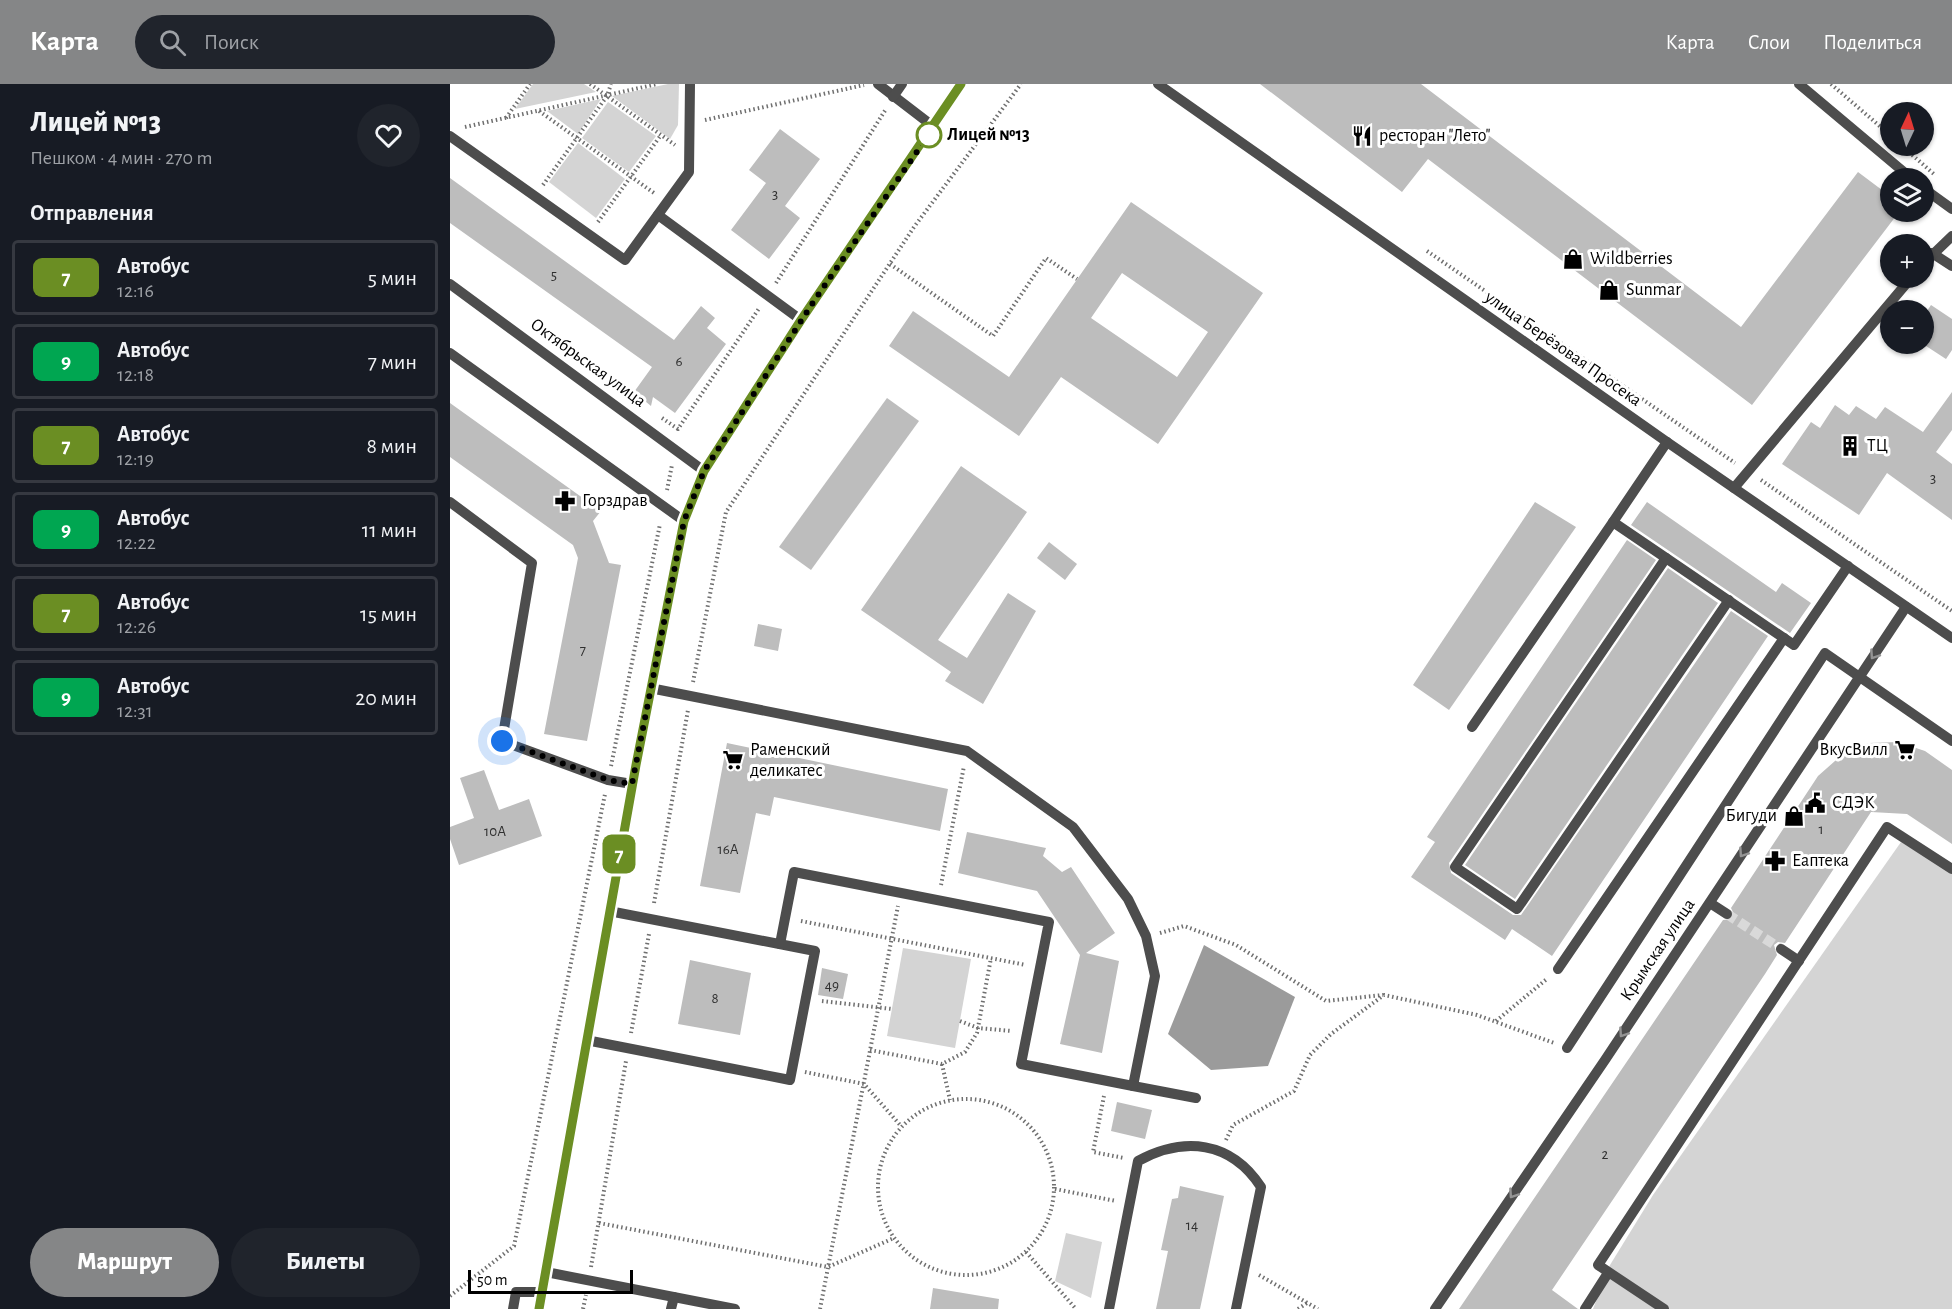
<!DOCTYPE html>
<html lang="ru">
<head>
<meta charset="utf-8">
<style>
	:root { --surface:#171b24; --page:#20242c; --text:#f1f3f6; --muted:#9ea1a6; --line:#363941; --accent:#858687 }
	body { margin:0; font-family:"Alegreya Sans",sans-serif; background:var(--page); color:var(--text); height:100vh; display:flex; flex-direction:column; font-size:22px; white-space:nowrap }
	* { box-sizing:border-box; margin:0 }
	p { font-size:20px; color:var(--muted) }
	.icon { flex:none; width:33px; height:33px; fill:none; stroke:currentColor; stroke-width:2; stroke-linecap:round; stroke-linejoin:round }
	.map { position:relative; flex:1; overflow:hidden }
	.sheet { display:flex; flex-direction:column; background:var(--surface); width:450px }
	.sheet>* { flex:none }
	.badge { padding:0 12px; border-radius:9px; font-size:21px; line-height:39px }
	.needle { width:39px; rotate:4deg }
	.controls { position:absolute; left:1430px; top:18px; display:grid; gap:12px }
	.controls a { display:grid; place-items:center; width:54px; height:54px; border-radius:50%; background:var(--surface); box-shadow:0 2px 4px #0004; font-size:30px }
	.scale { position:absolute; left:18px; bottom:15px; width:165px; box-sizing:border-box; padding-left:6px; border:3px solid #000; border-top:0; font-size:16px; line-height:21px; white-space:nowrap; color:#000; -webkit-text-stroke:4px #fff; paint-order:stroke }
	.you { position:absolute; width:30px; height:30px; margin:-15px; border:4px solid #fff; border-radius:50%; background:#1a73e8; box-shadow:0 0 0 9px #1a73e833 }
	.map>.badge { position:absolute; translate:-50% -50%; box-shadow:0 0 0 3px #fff }
	h2 { padding:0 30px; font-size:22px; line-height:54px }
	.round { display:grid; place-items:center; flex:none; width:63px; height:63px; border-radius:32px; background:var(--page) }
	.headline { display:flex; align-items:center; justify-content:space-between; height:102px; padding:0 30px }
	h1 { font-size:28px; font-weight:800; line-height:45px }
	.button { display:flex; gap:12px; margin-top:auto; padding:12px 30px }
	.button a { flex:1; height:69px; border-radius:36px; background:var(--accent); color:#fff; font-size:24px; font-weight:800; line-height:69px; text-align:center }
	.button a+a { background:var(--page); color:var(--text) }
	ul { padding:0; list-style:none }
	li { display:flex; align-items:center; gap:18px; height:75px; margin:0 12px 9px; padding:0 18px; border:3px solid var(--line); border-radius:6px }
	li div { flex:1 }
	li b { display:block; font-size:22px }
	li em { font-style:normal }
	li .badge { min-width:66px; font-weight:700; text-align:center }
	header { display:flex; align-items:center; gap:36px; box-sizing:border-box; height:84px; padding:0 30px; background:var(--accent); color:#fff }
	header strong { font-size:28px }
	nav { display:flex; gap:33px; margin-inline-start:auto; font-size:21px }
	.search { width:420px; height:54px; background:var(--page); display:flex; align-items:center; gap:15px; box-sizing:border-box; padding:0 21px; border-radius:33px; color:var(--muted); font-size:22px }
	main { display:flex; flex:1; min-height:0 }
	.map>svg:first-child { display:block }
	.green { fill:#d4d4d4 }
	.water { fill:#9b9b9b }
	.building { fill:#bdbdbd; fill-rule:evenodd }
	.lines { fill:none; stroke-linecap:round; stroke-linejoin:round }
	.minor-tunnel { stroke:#d9d9d9; stroke-width:10; stroke-dasharray:10 5; stroke-linecap:butt }
	.path { stroke:#6f6f6f; stroke-width:4; stroke-dasharray:1.5 3; stroke-linecap:butt }
	.minor { stroke:#4d4d4d; stroke-width:10 }
	.oneway { stroke:#949494 }
	.line-casing { stroke:#fff; stroke-width:14 }
	.line { stroke:#6b8e23; stroke-width:9 }
	.walk { stroke:#000; stroke-width:6; stroke-dasharray:0 10.8 }
	.stop-dot { fill:#fff; stroke:#6b8e23; stroke-width:3 }
	.labels { text-anchor:middle; dominant-baseline:central; stroke-width:6; stroke-linejoin:round; paint-order:stroke }
	.number-label { font-size:15px; fill:#2f2f2f }
	.stop-label { font-size:18px; font-weight:bold; fill:#000; stroke:#fff; text-anchor:start }
	.poi-label { font-size:18px; fill:#000; stroke:#fff; text-anchor:start }
	.street-label { font-size:18px; fill:#000; stroke:#fff }
</style>
</head>
<body>
<header>
<strong>Карта</strong>
<div class="search"><svg class="icon" aria-label="search" viewBox="0 0 24 24"><circle cx="10" cy="10" r="6"/><path d="M15 15l6 6"/></svg>Поиск</div>
<nav><a>Карта</a><a>Слои</a><a>Поделиться</a></nav>
</header>
<main>
<section class="sheet">
<div class="headline"><div><h1>Лицей №13</h1><p>Пешком · 4 мин · 270 m</p></div><a class="round"><svg class="icon" aria-label="heart" viewBox="0 0 24 24"><path d="M12 20l-8-8c-3-5 5-10 8-4 3-6 11-1 8 4z"/></svg></a></div>
<h2>Отправления</h2>
<ul>
<li><span class="badge" style="background:#6b8e23;color:#fff">7</span><div><b>Автобус</b><p>12:16</p></div><em>5 мин</em></li>
<li><span class="badge" style="background:#00a651;color:#fff">9</span><div><b>Автобус</b><p>12:18</p></div><em>7 мин</em></li>
<li><span class="badge" style="background:#6b8e23;color:#fff">7</span><div><b>Автобус</b><p>12:19</p></div><em>8 мин</em></li>
<li><span class="badge" style="background:#00a651;color:#fff">9</span><div><b>Автобус</b><p>12:22</p></div><em>11 мин</em></li>
<li><span class="badge" style="background:#6b8e23;color:#fff">7</span><div><b>Автобус</b><p>12:26</p></div><em>15 мин</em></li>
<li><span class="badge" style="background:#00a651;color:#fff">9</span><div><b>Автобус</b><p>12:31</p></div><em>20 мин</em></li>
</ul>
<div class="button"><a>Маршрут</a><a>Билеты</a></div>
</section>
<div class="map">
<svg width="1502" height="1225" viewBox="0 0 1502 1225">
	<rect width="100%" height="100%" fill="#fff"/>
	<g class="green">
		<polygon points="83,0 134,0 146,8 65,25"/>
		<polygon points="218,0 229,0 228,41 220,55 162,12"/>
		<polygon points="151,15 128,50 97,27"/>
		<polygon points="158,18 206,52 179,88 132,54"/>
		<polygon points="128,59 175,95 146,134 99,98"/>
		<polygon points="1451,758 1502,789 1502,1225 1143,1225 1160,1181 1203,1111"/>
		<polygon points="453,864 521,875 505,964 437,952"/>
		<polygon points="616,1149 652,1158 641,1214 605,1197"/>
	</g>
	<polygon class="water" points="754,861 845,913 818,982 761,986 718,950"/>
	<g class="building">
		<polygon points="810,0 971,0 1291,243 1408,88 1440,112 1440,128 1449,128 1302,321 978,75 952,108"/>
		<polygon points="330,45 370,75 335,122 350,134 319,175 281,146 316,99 299,86"/>
		<polygon points="0,94 224,256 251,222 265,234 257,244 276,260 225,329 203,313 201,322 184,308 202,283 0,139"/>
		<path d="M681 118 813 209 708 360 611 293 569 352 439 262 463 227 559 293ZM672 189 758 248 727 293 641 234Z"/>
		<polygon points="1481,221 1502,235 1502,266 1496,275 1473,260 1473,233"/>
		<polygon points="1502,308 1502,346 1486,368 1502,380 1502,436 1437,389 1409,431 1332,380 1361,338 1370,344 1385,321 1399,331 1406,322 1426,335 1435,323 1473,348"/>
		<polygon points="437,314 469,337 361,486 329,463"/>
		<polygon points="0,319 151,427 143,437 159,479 171,481 137,657 94,650 128,474 123,461 0,373"/>
		<polygon points="511,382 577,428 488,556 517,574 558,509 586,527 533,620 495,597 501,588 411,526"/>
		<polygon points="1085,418 1126,443 999,626 963,601"/>
		<polygon points="1197,418 1326,508 1332,499 1361,519 1340,549 1181,441"/>
		<polygon points="1177,456 1206,476 999,779 1001,789 1063,831 1071,831 1281,527 1318,552 1102,872 1062,845 1055,856 961,793 985,758 977,753"/>
		<polygon points="599,458 627,480 615,496 587,474"/>
		<polygon points="1218,484 1268,519 1065,815 1015,781"/>
		<polygon points="308,540 332,545 328,567 304,562"/>
		<polygon points="1448,658 1475,667 1502,686 1502,760 1457,730 1421,728 1335,859 1328,858 1324,861 1327,871 1315,890 1102,1206 1128,1225 1009,1225 1273,836 1283,835 1284,830 1281,824 1368,692 1394,669 1419,659"/>
		<polygon points="277,659 498,705 490,747 324,713 320,732 306,729 290,809 250,802"/>
		<polygon points="34,686 49,726 79,715 92,752 9,781 0,755 0,743 24,734 10,694"/>
		<polygon points="517,748 596,764 593,772 612,788 621,783 665,849 636,869 669,877 652,969 610,960 630,871 587,807 508,789"/>
		<polygon points="240,876 301,889 290,951 228,940"/>
		<polygon points="372,884 398,890 393,915 368,911"/>
		<polygon points="667,1018 702,1026 695,1055 661,1047"/>
		<polygon points="730,1102 774,1112 750,1225 706,1225 718,1167 711,1166 722,1115 728,1114"/>
		<polygon points="483,1204 549,1215 548,1225 480,1225"/>
	</g>
	<g class="lines">
		<polyline class="minor-tunnel" points="1277,830 1331,865"/>
		<g class="path">
			<polyline points="140,0 225,61"/>
			<polyline points="1381,0 1440,51"/>
			<polyline points="89,27 204,109"/>
			<polyline points="56,34 80,0"/>
			<polyline points="255,36 414,1"/>
			<polyline points="15,43 207,0"/>
			<polyline points="1452,62 1485,91"/>
			<polyline points="93,101 157,12 161,0"/>
			<polyline points="148,138 211,51"/>
			<polyline points="977,167 1285,379"/>
			<polyline points="440,180 543,252 596,174 627,195"/>
			<polyline points="326,199 436,25"/>
			<polyline points="212,334 228,345 310,223"/>
			<polyline points="1311,396 1502,527"/>
			<polyline points="217,406 222,381"/>
			<polyline points="243,598 276,428 464,143 571,0"/>
			<polyline points="161,682 210,440"/>
			<polyline points="491,801 514,682"/>
			<polyline points="204,819 238,626"/>
			<polyline points="351,837 576,881"/>
			<polyline points="710,849 734,842 786,861 876,917 933,911"/>
			<polyline points="372,917 442,925"/>
			<polyline points="510,937 528,944 562,947"/>
			<polyline points="1046,937 1098,894"/>
			<polyline points="181,949 199,850"/>
			<polyline points="420,966 492,980 515,968 527,949 541,874"/>
			<polyline points="492,980 500,1016"/>
			<polyline points="355,988 414,1000 451,1042"/>
			<polyline points="654,1012 643,1068 674,1074"/>
			<circle cx="516" cy="1103" r="88"/>
			<polyline points="776,1056 783,1041 844,1007 860,971 881,950 934,911 1027,931 1104,959"/>
			<polyline points="605,1105 666,1117"/>
			<polyline points="149,1139 378,1183 444,1154"/>
			<polyline points="576,1168 626,1225"/>
			<polyline points="141,1183 176,977"/>
			<polyline points="809,1191 868,1225"/>
			<polyline points="0,1212 64,1162 155,710"/>
			<polyline points="133,1225 136,1211"/>
			<polyline points="370,1225 448,822"/>
			<polyline points="848,1225 857,1219"/>
		</g>
		<g class="minor">
			<polyline points="428,0 484,43"/>
			<polyline points="708,0 1217,358 1502,554"/>
			<polyline points="1349,0 1461,94"/>
			<polyline points="443,13 452,0"/>
			<polyline points="0,52 175,176 239,88 240,0"/>
			<polyline points="1473,104 1502,125"/>
			<polyline points="208,131 351,236"/>
			<polyline points="1482,169 1502,182"/>
			<polyline points="1473,180 1502,152"/>
			<polyline points="0,200 254,387"/>
			<polyline points="0,269 234,437"/>
			<polyline points="1217,358 1163,438 1216,474 1005,783 1067,825 1279,516"/>
			<polyline points="1284,404 1461,194"/>
			<polyline points="0,418 82,479 52,657 158,696 182,700"/>
			<polyline points="1216,474 1344,561 1398,482"/>
			<polyline points="200,604 517,667 623,743 678,815 696,852 705,892 683,1002 746,1014"/>
			<polyline points="1022,643 1163,438"/>
			<polyline points="1260,819 1277,830"/>
			<polyline points="330,860 344,788 599,838 571,980 683,1002"/>
			<polyline points="1331,865 1349,877"/>
			<polyline points="1108,885 1334,554"/>
			<polyline points="136,956 340,996 365,867 159,827"/>
			<polyline points="1117,964 1375,569 1502,657"/>
			<polyline points="96,1188 285,1225"/>
			<polyline points="63,1225 66,1208 92,1208"/>
			<polyline points="89,1225 200,604 234,437 254,387 351,236 511,0"/>
			<polyline points="221,1225 224,1213"/>
			<path d="M659 1225 688 1077C734 1052 781 1057 811 1103L786 1225"/>
			<polyline points="985,1225 1155,976 1456,523"/>
			<polyline points="1135,1225 1158,1189"/>
			<polyline points="1214,1225 1148,1181 1437,743 1502,785"/>
		</g>
	</g>
	<defs><path id="oneway-chevron" d="M-2-3.5L2.5 0L-2 3.5" fill="none" stroke-width="1.6" stroke-linecap="round" stroke-linejoin="round" transform="scale(1.5)"/></defs>
	<g class="oneway">
		<use href="#oneway-chevron" transform="translate(1424 571) rotate(124)"/>
		<use href="#oneway-chevron" transform="translate(1293 769) rotate(124)"/>
		<use href="#oneway-chevron" transform="translate(1173 949) rotate(124)"/>
		<use href="#oneway-chevron" transform="translate(1063 1110) rotate(124)"/>
	</g>
	<g class="lines">
		<g class="line-casing">
			<polyline id="line" points="89,1225 186,681 234,437 254,387 351,236 511,0"/>
		</g>
		<use href="#line" class="line"/>
		<polyline class="walk" points="52,657 158,696 182,700 234,437 254,387 364,217 484,43 479,51"/>
	</g>
	<defs>
		<g id="restaurant-bare" transform="scale(1.62)"><path d="M-5-6h1v4h1v-4h1v4h1v-4h1v5L-1.5 .5V6h-2V.5L-5-1ZM5-6V6H3V1.5H1.5Q1.5-4 5-6Z" fill="#000" stroke="#fff" stroke-width="2.5" paint-order="stroke"/></g>
		<g id="shop-bare" transform="scale(1.62)"><path d="M-5-2.5h2.3a2.7 3.5 0 0 1 5.4 0H5L5.5 6h-11ZM-1.5-2.5h3a1.5 2.3 0 0 0-3 0Z" fill="#000" stroke="#fff" stroke-width="2.5" paint-order="stroke"/></g>
		<g id="building-bare" transform="scale(1.62)"><path d="M-4-6H4V6H1V3H-1V6H-4ZM-2.5-4.3h1.7v1.8h-1.7ZM.8-4.3h1.7v1.8H.8ZM-2.5-1h1.7V.8h-1.7ZM.8-1h1.7V.8H.8Z" fill="#000" stroke="#fff" stroke-width="2.5" paint-order="stroke"/></g>
		<g id="pharmacy-bare" transform="scale(1.62)"><path d="M-2-6h4v4h4v4h-4v4h-4v-4h-4v-4h4Z" fill="#000" stroke="#fff" stroke-width="2.5" paint-order="stroke"/></g>
		<g id="supermarket-bare" transform="scale(1.62)"><path d="M-6-5.5h2.5l.6 2H6L4.5 2H-2.5L-4.4-4H-6ZM-1.5 3.2a1.3 1.3 0 1 0 .1 0ZM3 3.2a1.3 1.3 0 1 0 .1 0Z" fill="#000" stroke="#fff" stroke-width="2.5" paint-order="stroke"/></g>
		<g id="civic-bare" transform="scale(1.62)"><path d="M-.6-6.5H3V-4.5H.6V-3L4-1V1h2V6H-6V1h2V-1L-.6-3ZM-1.2 2.5V6h2.4V2.5Z" fill="#000" stroke="#fff" stroke-width="2.5" paint-order="stroke"/></g>
	</defs>
	<g fill-rule="evenodd">
		<use href="#restaurant-bare" x="912" y="52"/>
		<use href="#shop-bare" x="1123" y="175"/>
		<use href="#shop-bare" x="1159" y="206"/>
		<use href="#building-bare" x="1400" y="362"/>
		<use href="#pharmacy-bare" x="115" y="417"/>
		<use href="#supermarket-bare" x="1455" y="666"/>
		<use href="#supermarket-bare" x="283" y="676"/>
		<use href="#civic-bare" x="1365" y="719"/>
		<use href="#shop-bare" x="1344" y="732"/>
		<use href="#pharmacy-bare" x="1325" y="777"/>
	</g>
	<circle class="stop-dot" cx="479" cy="51" r="12"/>
	<g class="labels">
		<g class="number-label">
			<text x="325" y="110">3</text>
			<text x="104" y="191">5</text>
			<text x="229" y="277">6</text>
			<text x="1483" y="394">3</text>
			<text x="133" y="566">7</text>
			<text x="1371" y="745">1</text>
			<text x="45" y="747">10А</text>
			<text x="278" y="765">16А</text>
			<text x="382" y="901">49</text>
			<text x="265" y="914">8</text>
			<text x="1155" y="1070">2</text>
			<text x="742" y="1141">14</text>
		</g>
		<g class="stop-label">
			<text x="497" y="51">Лицей №13</text>
		</g>
		<g class="poi-label">
			<text x="929" y="52">ресторан "Лето"</text>
			<text x="1140" y="175">Wildberries</text>
			<text x="1176" y="206">Sunmar</text>
			<text x="1417" y="362">ТЦ</text>
			<text x="132" y="417">Горздрав</text>
			<text x="300" y="666">Раменский<tspan x="300" dy="21">деликатес</tspan></text>
			<text x="1438" y="666" text-anchor="end">ВкусВилл</text>
			<text x="1382" y="719">СДЭК</text>
			<text x="1327" y="732" text-anchor="end">Бигуди</text>
			<text x="1342" y="777">Еаптека</text>
		</g>
		<g class="street-label">
			<text transform="translate(1113 265) rotate(35)">улица Берёзовая Просека</text>
			<text transform="translate(138 279) rotate(36)">Октябрьская улица</text>
			<text transform="translate(1208 866) rotate(-56)">Крымская улица</text>
		</g>
	</g>
</svg>
<div class="controls">
<a><svg class="needle" viewBox="-14 -14 28 28"><path d="M0-13l5 13h-10z" fill="#e53935"/><path d="M0 13l5-13h-10z" fill="#9ea1a6"/></svg></a>
<a><svg class="icon" aria-label="layers" viewBox="0 0 24 24"><path d="M12 4l9 5-9 5-9-5zM3 14l9 5 9-5"/></svg></a>
<a>+</a>
<a>−</a>
</div>
<div class="scale">50 m</div>
<div class="you" style="left:52px;top:657px"></div>
<b class="badge" style="left:169px;top:770px;background:#6b8e23;color:#fff">7</b>
</div>
</main>
</body>
</html>
